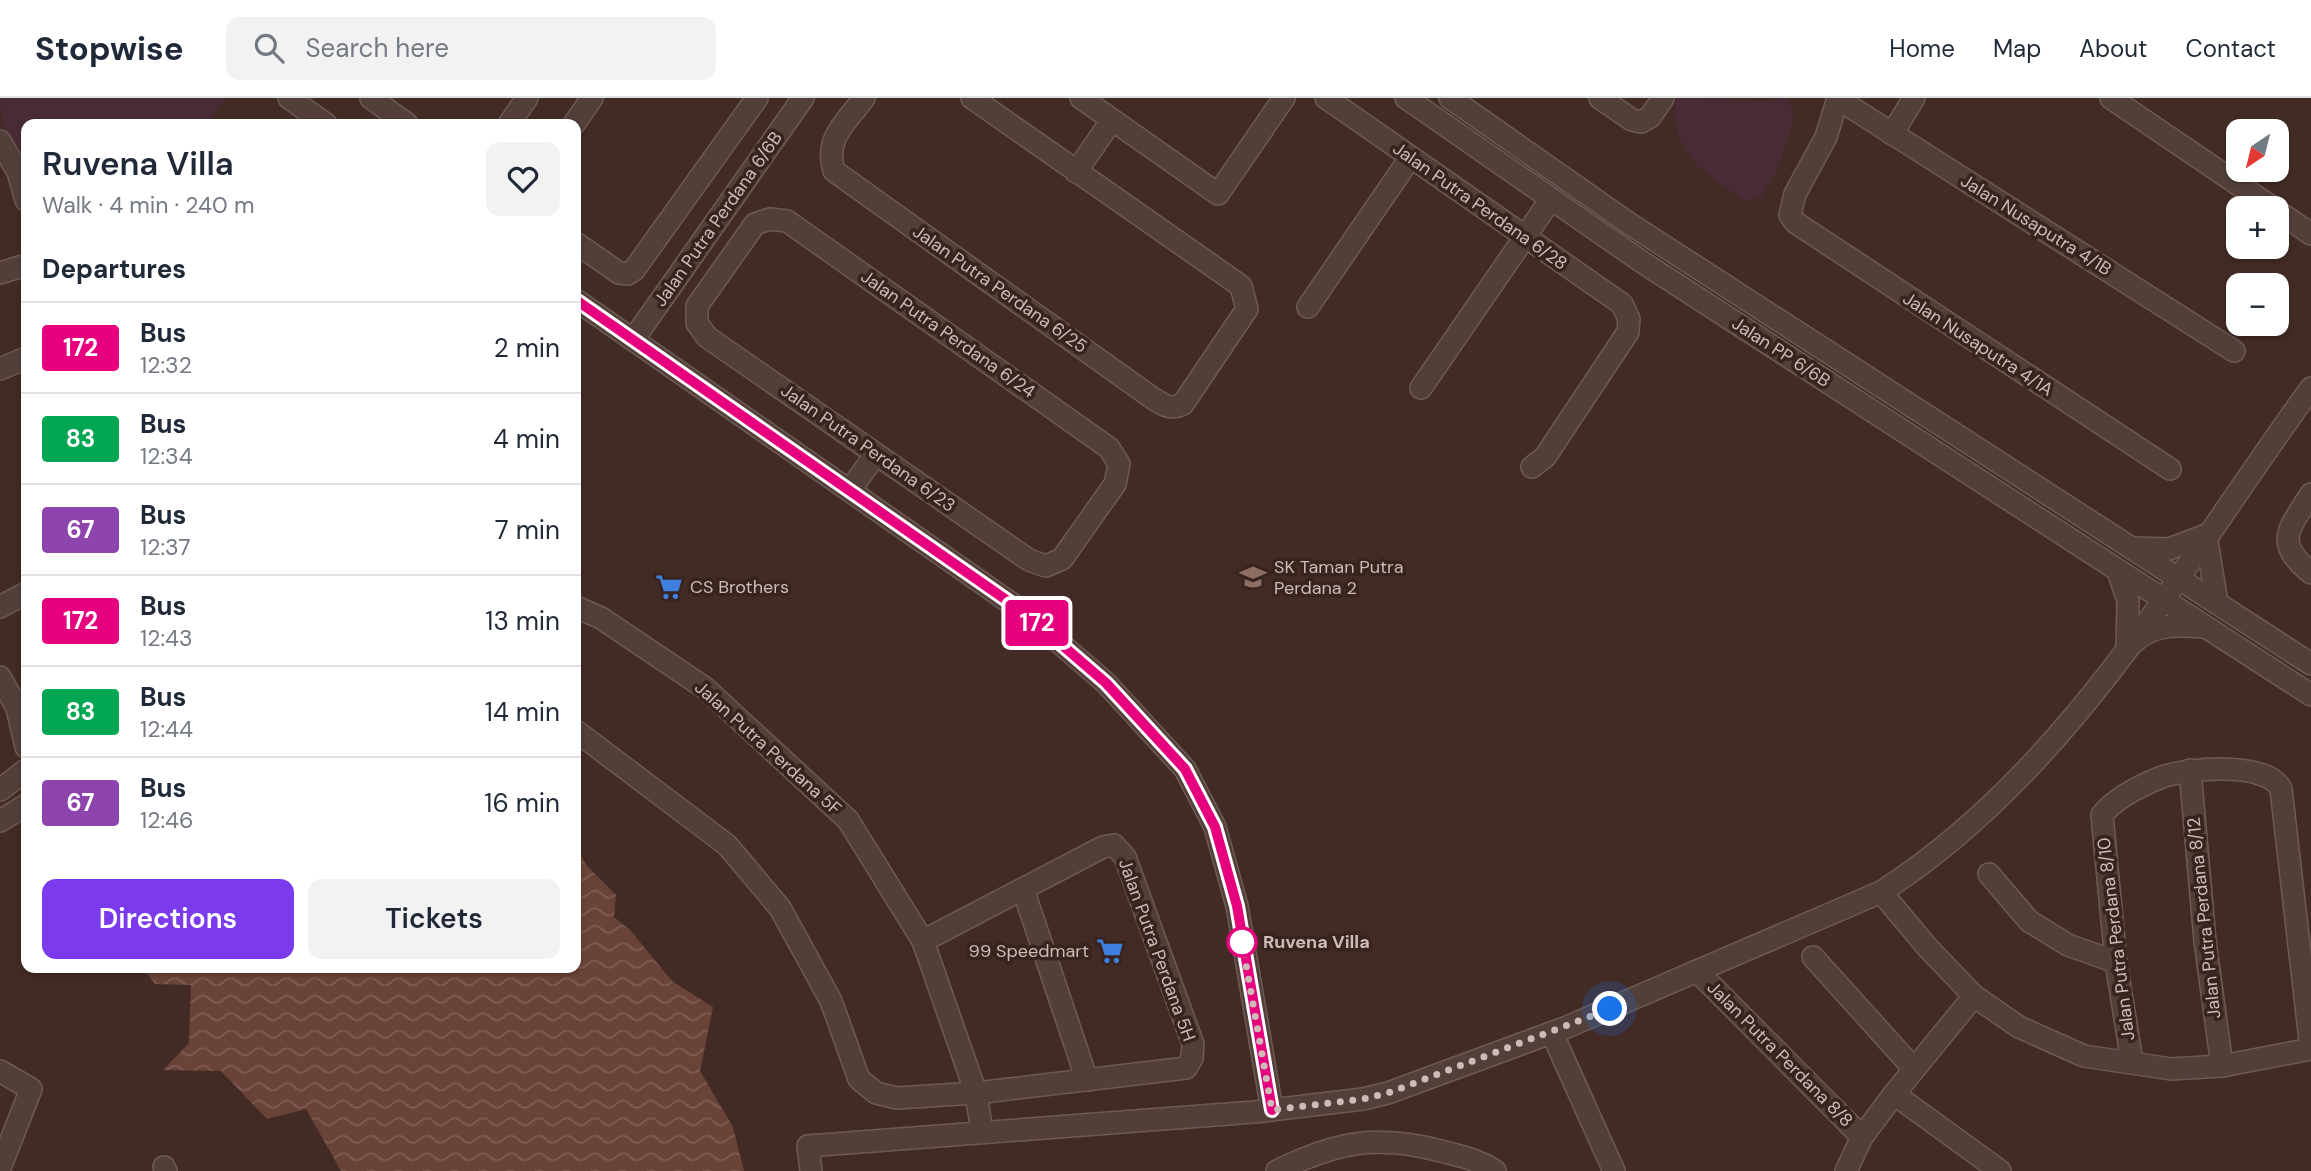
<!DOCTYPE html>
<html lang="en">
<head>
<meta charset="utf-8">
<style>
	:root { --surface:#fff; --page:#f2f2f3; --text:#1f2937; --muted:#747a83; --line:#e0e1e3; --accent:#7c3aed }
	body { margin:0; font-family:"DM Sans",sans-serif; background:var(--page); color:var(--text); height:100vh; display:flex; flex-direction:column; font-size:26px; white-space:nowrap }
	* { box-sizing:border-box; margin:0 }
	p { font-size:23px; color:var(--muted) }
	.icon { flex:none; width:38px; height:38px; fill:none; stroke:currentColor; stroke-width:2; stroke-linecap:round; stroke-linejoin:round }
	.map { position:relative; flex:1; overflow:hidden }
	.details { position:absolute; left:21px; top:21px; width:560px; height:854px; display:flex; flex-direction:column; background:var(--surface); border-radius:14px; box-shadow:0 2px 5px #0004 }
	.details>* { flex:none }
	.badge { padding:0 14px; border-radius:5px; font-size:24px; line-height:46px }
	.needle { width:46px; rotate:215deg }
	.tools { position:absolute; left:2226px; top:21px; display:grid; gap:14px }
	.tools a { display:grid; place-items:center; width:63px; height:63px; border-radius:14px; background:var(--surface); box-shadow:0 2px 5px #0004; font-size:35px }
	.you { position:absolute; width:35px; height:35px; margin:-18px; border:5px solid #fff; border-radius:50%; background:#1a73e8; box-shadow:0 0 0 10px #1a73e833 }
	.map>.badge { position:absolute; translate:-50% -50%; box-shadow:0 0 0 4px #fff }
	h2 { padding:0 21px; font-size:26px; line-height:63px }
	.round { display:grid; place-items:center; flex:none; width:74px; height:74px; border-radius:14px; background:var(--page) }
	.summary { display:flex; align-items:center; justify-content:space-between; height:119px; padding:0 21px }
	h1 { font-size:33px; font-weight:600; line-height:52px }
	.primary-button { display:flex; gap:14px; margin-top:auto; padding:14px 21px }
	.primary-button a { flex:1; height:80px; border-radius:14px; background:var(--accent); color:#fff; font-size:28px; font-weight:600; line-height:80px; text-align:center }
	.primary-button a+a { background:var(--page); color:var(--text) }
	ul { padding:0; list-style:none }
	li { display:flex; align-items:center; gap:21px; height:91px; padding:0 21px; border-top:2px solid var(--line) }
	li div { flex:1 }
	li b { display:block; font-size:26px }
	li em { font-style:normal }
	li .badge { min-width:77px; font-weight:700; text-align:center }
	header { display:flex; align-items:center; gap:42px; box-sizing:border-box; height:98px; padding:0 35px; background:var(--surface); border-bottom:2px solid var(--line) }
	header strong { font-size:33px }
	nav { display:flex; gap:38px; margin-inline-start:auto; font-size:24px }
	.search { width:490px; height:63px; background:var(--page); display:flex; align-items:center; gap:18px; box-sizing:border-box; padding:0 24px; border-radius:14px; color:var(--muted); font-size:26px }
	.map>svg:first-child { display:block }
	.park { fill:#492b36 }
	.water { fill:url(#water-waves) }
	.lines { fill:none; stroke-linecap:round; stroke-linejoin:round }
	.minor-casing { stroke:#6c5a55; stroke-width:24 }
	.minor { stroke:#523f3a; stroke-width:21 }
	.line-casing { stroke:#fff; stroke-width:16 }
	.line { stroke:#e6007e; stroke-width:10 }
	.walk { stroke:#ccbcb7; stroke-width:7; stroke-dasharray:0 12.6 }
	.stop-dot { fill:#fff; stroke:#e6007e; stroke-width:3.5 }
	.labels { text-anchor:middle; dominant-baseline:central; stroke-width:7; stroke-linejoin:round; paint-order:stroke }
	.street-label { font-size:18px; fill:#ccbcb7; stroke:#38241e }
	.poi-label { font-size:18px; fill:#ccbcb7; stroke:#38241e; text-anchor:start }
	.stop-label { font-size:18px; font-weight:bold; fill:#ccbcb7; stroke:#38241e; text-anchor:start }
</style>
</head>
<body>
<header>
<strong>Stopwise</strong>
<div class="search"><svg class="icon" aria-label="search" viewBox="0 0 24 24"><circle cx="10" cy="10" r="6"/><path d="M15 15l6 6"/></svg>Search here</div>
<nav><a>Home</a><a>Map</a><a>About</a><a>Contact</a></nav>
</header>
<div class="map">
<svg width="2311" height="1073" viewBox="0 0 2311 1073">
	<defs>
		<pattern id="water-waves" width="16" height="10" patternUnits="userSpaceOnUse" patternTransform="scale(1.75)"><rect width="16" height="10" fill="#6a4338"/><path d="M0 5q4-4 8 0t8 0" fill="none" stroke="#7e5c53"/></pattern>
	</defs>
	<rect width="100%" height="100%" fill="#432b25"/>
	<g class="park">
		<path d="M0 0H226L205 26H26V54C6 40 0 24 0 0Z"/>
		<path d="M1676 0 1768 3 1789 0 1794 22 1776 75 1761 99 1747 103C1705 75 1670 58 1676 0Z"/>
	</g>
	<polygon class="water" points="576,749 587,768 616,797 614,819 630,832 672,883 713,909 700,973 733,1029 744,1073 341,1073 306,1011 267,1021 221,973 163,972 189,945 191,887 155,886 143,870 576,870"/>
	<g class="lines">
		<g class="minor-casing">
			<g id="minor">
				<polyline points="289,0 326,26"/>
				<polyline points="371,0 407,26"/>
				<path d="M864 0C846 25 824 40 834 73L1151 299C1162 306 1170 313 1183 306L1247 211 1241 188 972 0"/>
				<polyline points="1081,0 1218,96 1284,0"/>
				<polyline points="1326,0 1622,206 1629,221 1628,234 1545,359 1532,369"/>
				<polyline points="1406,0 1645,166 2311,597"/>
				<polyline points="1450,0 1630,126 2311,566"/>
				<polyline points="1600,0 1632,22 1641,24 1650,19 1663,0"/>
				<polyline points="1838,0 1826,39 1795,96 1790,117 1796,125 2170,371"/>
				<polyline points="2111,0 2273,110"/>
				<polyline points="1838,1 2234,253"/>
				<polyline points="509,26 527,0"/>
				<polyline points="574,26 592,0"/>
				<polyline points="1892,36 1914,0"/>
				<polyline points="0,43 18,74 26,102"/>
				<polyline points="1076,74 1112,22"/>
				<polyline points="2277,113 2311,136"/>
				<polygon points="770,121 787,123 1109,350 1119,366 1115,386 1062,461 1046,468 1029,462 707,239 697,225 697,208 755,126"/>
				<polyline points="576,145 619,175 628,176 634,172 757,0"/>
				<polyline points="0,175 26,167"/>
				<polyline points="576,202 1025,515 1106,585 1185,671 1215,729 1237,808 1272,1012"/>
				<polyline points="1308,209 1410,60"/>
				<polyline points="633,242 803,0"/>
				<polyline points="0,271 26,260"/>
				<polyline points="1421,290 1551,101"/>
				<polyline points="850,392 876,356"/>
				<path d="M2311 396C2289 431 2273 444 2311 475"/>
				<polyline points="2206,437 2217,505"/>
				<polyline points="2133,450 2169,451 2206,437"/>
				<polyline points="2118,473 2128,503 2127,548"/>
				<polyline points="0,509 26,495"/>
				<polyline points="576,509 601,520 705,590 848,722 923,843 976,995 982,1034"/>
				<path d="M2134 544C2153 526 2177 527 2202 529"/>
				<polyline points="0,579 17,610 26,649"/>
				<polyline points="576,633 727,747 780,810 831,903 859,981 876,995 897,1000 976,995 1186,970 1192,960 1193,946 1125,759 1114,747 1103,749 923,843"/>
				<polyline points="2190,672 2205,843 2222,968"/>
				<polyline points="0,692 26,672"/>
				<polyline points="0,723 26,707"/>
				<polyline points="1989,776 2029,823 2068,847 2116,864"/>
				<polyline points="1023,791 1087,982"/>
				<polyline points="1881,794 1928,850 1974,898 2019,929 2084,958 2171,971 2222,968 2311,951"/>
				<polyline points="1813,859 1914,971"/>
				<polyline points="1697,873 1862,1039"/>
				<polyline points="1552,935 1614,1073"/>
				<path d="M2132 964 2116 864 2102 717C2115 700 2142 687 2162 679 2188 670 2267 663 2281 691L2311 951"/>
				<polyline points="0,973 31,991 0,1070"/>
				<polyline points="1894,996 2000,1073"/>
				<polyline points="164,1069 166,1073"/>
				<path d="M811 1073 808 1048 1254 1014 1363 1001 1388 995 1567 929 1881 794C2068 675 2183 466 2311 290"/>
				<path d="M1277 1073C1338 1043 1378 1036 1445 1054 1463 1059 1479 1062 1495 1073"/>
				<polyline points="1846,1073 1862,1039 1894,996 1974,898"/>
			</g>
		</g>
		<use href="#minor" class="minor"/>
	</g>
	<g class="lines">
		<g class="line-casing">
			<polyline id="line" points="576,202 1025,515 1106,585 1185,671 1215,729 1237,808 1272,1012"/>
		</g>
		<use href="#line" class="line"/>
		<polyline class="walk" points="1242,844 1272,1012 1363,1001 1388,995 1610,911"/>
	</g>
	<defs>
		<g id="school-bare" transform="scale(2.1)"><path d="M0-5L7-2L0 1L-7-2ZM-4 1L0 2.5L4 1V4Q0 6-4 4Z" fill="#8d6e63" stroke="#38241e" stroke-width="2.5" paint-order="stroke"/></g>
		<g id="supermarket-bare" transform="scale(2.1)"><path d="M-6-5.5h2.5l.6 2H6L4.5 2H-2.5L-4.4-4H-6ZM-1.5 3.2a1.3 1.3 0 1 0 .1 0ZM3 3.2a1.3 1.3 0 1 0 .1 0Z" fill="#3f7fe0" stroke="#38241e" stroke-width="2.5" paint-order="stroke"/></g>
	</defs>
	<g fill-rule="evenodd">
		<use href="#school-bare" x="1253" y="479"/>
		<use href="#supermarket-bare" x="669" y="489"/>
		<use href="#supermarket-bare" x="1110" y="853"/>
	</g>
	<circle class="stop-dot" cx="1242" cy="844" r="14"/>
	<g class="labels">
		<g class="street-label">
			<text transform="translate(1480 108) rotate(35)">Jalan Putra Perdana 6/28</text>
			<text transform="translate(718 121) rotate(-55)">Jalan Putra Perdana 6/6B</text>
			<text transform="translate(2036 127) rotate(32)">Jalan Nusaputra 4/1B</text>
			<text transform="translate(1000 191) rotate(35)">Jalan Putra Perdana 6/25</text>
			<text transform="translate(948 236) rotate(35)">Jalan Putra Perdana 6/24</text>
			<text transform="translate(1978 246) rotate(33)">Jalan Nusaputra 4/1A</text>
			<text transform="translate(1781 254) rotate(33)">Jalan PP 6/6B</text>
			<text transform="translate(868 350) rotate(35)">Jalan Putra Perdana 6/23</text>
			<text transform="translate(768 650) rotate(42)">Jalan Putra Perdana 5F</text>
			<text transform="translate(2204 820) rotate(-96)">Jalan Putra Perdana 8/12</text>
			<text transform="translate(2116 841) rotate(-97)">Jalan Putra Perdana 8/10</text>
			<text transform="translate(1157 852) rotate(70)">Jalan Putra Perdana 5H</text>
			<text transform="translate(1780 956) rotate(45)">Jalan Putra Perdana 8/8</text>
		</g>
		<g class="poi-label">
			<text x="1274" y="469">SK Taman Putra<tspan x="1274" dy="21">Perdana 2</tspan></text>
			<text x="690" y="489">CS Brothers</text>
			<text x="1089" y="853" text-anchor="end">99 Speedmart</text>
		</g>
		<g class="stop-label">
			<text x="1263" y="844">Ruvena Villa</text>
		</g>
	</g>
</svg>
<div class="tools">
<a><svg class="needle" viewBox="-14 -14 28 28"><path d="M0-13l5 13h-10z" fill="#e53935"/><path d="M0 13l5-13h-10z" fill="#747a83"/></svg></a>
<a>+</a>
<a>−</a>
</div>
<div class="you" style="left:1610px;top:911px"></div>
<b class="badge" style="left:1037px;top:525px;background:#e6007e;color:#fff">172</b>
<section class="details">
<div class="summary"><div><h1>Ruvena Villa</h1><p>Walk · 4 min · 240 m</p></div><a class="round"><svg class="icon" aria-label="heart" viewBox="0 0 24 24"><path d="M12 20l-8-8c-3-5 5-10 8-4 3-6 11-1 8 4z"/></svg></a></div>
<h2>Departures</h2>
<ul>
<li><span class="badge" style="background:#e6007e;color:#fff">172</span><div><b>Bus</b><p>12:32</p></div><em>2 min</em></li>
<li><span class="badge" style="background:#00a651;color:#fff">83</span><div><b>Bus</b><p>12:34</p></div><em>4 min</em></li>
<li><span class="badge" style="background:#8e44ad;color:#fff">67</span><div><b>Bus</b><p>12:37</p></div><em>7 min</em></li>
<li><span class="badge" style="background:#e6007e;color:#fff">172</span><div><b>Bus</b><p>12:43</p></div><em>13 min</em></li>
<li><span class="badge" style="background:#00a651;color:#fff">83</span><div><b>Bus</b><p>12:44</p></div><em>14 min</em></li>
<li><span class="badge" style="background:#8e44ad;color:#fff">67</span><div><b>Bus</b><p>12:46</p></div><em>16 min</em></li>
</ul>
<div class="primary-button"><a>Directions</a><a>Tickets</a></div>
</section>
</div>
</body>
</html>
